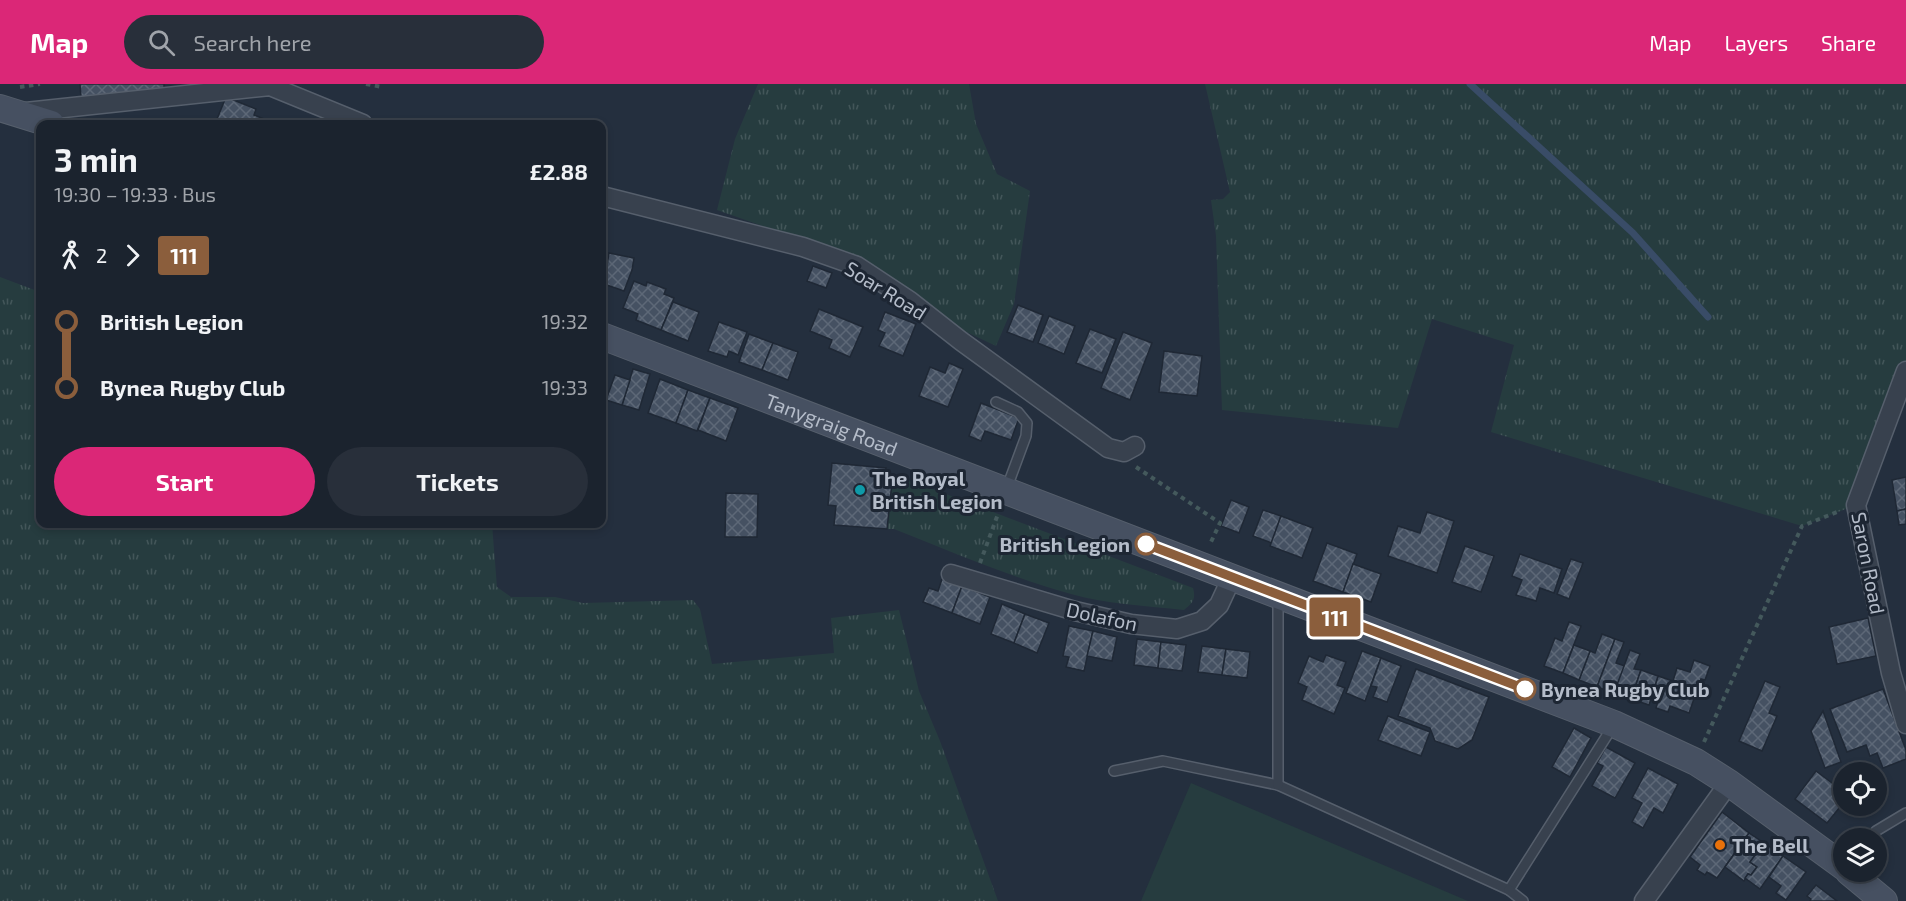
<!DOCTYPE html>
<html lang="en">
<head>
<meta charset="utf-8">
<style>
	:root { --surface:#1b232e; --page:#282f3a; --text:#f1f3f6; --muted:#a0a4aa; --line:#39404a; --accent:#db2777 }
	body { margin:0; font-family:"Exo 2",sans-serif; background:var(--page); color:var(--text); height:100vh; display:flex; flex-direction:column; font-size:22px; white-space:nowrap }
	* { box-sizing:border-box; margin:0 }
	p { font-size:20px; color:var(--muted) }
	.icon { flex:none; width:33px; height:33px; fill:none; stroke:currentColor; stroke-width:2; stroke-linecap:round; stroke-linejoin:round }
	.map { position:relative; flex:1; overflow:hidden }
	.sheet { position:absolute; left:36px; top:36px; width:570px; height:408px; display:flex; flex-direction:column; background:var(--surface); border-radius:12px; box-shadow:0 3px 9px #0003,0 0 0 2px var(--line) }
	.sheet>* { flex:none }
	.badge { padding:0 12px; border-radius:4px; font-size:21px; line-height:39px }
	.buttons { position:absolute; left:1833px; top:678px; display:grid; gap:12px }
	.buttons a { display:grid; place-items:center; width:54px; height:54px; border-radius:50%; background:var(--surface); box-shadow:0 3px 9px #0003,0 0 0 2px var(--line); font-size:30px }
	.map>.badge { position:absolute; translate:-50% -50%; box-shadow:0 0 0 3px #fff }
	.legs { display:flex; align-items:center; gap:9px; height:66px; padding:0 18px; font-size:20px }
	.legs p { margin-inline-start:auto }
	.headline { display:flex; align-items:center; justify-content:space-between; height:102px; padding:0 18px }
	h1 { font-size:33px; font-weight:700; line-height:45px }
	.cta { display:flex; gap:12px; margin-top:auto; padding:12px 18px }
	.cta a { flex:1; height:69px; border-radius:36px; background:var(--accent); color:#fff; font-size:24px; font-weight:700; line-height:69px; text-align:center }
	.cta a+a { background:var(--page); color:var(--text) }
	ul { padding:0 18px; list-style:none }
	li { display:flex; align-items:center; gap:21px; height:66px; font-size:22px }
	li i { display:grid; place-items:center; width:9px; height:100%; margin:0 8px; background:currentColor }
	li i::after { content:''; width:15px; height:15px; margin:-8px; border:4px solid; border-radius:50%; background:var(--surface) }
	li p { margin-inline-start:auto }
	li:first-child i { background:linear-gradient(#0000 50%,currentColor 0) }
	li:last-child i { background:linear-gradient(currentColor 50%,#0000 0) }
	header { display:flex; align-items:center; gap:36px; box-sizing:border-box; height:84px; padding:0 30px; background:var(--accent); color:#fff }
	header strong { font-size:28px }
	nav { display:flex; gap:33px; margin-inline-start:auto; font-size:21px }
	.search { width:420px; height:54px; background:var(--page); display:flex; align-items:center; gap:15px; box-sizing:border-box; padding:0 21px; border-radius:33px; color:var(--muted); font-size:22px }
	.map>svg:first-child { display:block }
	.grass { fill:url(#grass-tufts) }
	.pitch { fill:#263c3f }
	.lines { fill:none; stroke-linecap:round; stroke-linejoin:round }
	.stream { stroke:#394c67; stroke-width:7 }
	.building { fill:url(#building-cross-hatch); stroke:#1f2835; stroke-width:1.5 }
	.service-casing { stroke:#565f6c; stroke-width:12 }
	.minor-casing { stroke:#565f6c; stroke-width:21 }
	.secondary-casing { stroke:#565f6c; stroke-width:28 }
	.path { stroke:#44595c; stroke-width:4; stroke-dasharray:4.5 4.5; stroke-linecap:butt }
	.service { stroke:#38414e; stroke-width:9 }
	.minor { stroke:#38414e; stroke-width:18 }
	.secondary { stroke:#465061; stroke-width:26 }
	.line-1-casing { stroke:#fff; stroke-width:14 }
	.line-1 { stroke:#8b5e3c; stroke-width:9 }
	.culture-dot { fill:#0f9aa8; stroke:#1d2633; stroke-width:2 }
	.stop-1-dot { fill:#fff; stroke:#8b5e3c; stroke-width:3 }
	.food-dot { fill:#e8710a; stroke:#1d2633; stroke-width:2 }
	.labels { text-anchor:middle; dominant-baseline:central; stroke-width:6; stroke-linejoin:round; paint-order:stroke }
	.street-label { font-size:20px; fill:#b4bcc9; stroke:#1d2633 }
	.poi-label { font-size:20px; font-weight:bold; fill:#b4bcc9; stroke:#1d2633; text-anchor:start }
	.stop-label { font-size:20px; font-weight:bold; fill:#b4bcc9; stroke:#1d2633; text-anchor:end }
</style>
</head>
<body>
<header>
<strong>Map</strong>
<div class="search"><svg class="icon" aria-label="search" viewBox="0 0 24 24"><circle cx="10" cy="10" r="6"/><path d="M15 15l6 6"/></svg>Search here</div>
<nav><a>Map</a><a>Layers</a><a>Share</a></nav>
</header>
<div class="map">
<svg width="1906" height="817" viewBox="0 0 1906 817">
	<defs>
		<pattern id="grass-tufts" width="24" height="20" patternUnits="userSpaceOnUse" patternTransform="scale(1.5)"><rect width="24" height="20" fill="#263c3f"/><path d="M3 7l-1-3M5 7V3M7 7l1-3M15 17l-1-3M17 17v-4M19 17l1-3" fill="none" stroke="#435659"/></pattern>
		<pattern id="building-cross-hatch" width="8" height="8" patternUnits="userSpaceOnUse" patternTransform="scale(1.5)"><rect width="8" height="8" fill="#455162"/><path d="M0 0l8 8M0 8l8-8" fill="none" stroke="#5d6877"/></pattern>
	</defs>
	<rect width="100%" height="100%" fill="#242f3e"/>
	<g class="grass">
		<polygon points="758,0 969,0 976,40 997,90 1030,107 1014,220 996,262 960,245 794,153 717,126 735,55"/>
		<polygon points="1205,0 1906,0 1906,280 1856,421 1802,442 1491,348 1514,261 1432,235 1398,344 1222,326 1216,152 1211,116 1223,115 1230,108"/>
		<polygon points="0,193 40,208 40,440 356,440 355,443 364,440 492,440 497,503 511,513 555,513 583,519 693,516 700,525 712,580 834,569 831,534 899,526 919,607 940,657 998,817 0,817"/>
		<path d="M893 390 1193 504C1196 515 1193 519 1184 526 1147 522 1107 520 1071 510 1010 493 952 468 894 445H887Z"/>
	</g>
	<polygon class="pitch" points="1191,699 1468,817 1141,817"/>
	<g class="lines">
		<polyline class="stream" points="1470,0 1633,149 1708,233"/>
	</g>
	<g class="building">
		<polygon points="80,0 164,0 164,5 81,14"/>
		<polygon points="226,13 256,25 254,31 271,38 270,40 215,40"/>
		<polygon points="609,169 634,174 632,186 624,207 604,200"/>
		<polygon points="813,182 832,189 826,204 807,197"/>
		<polygon points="634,197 646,202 647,198 666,205 664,210 674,214 661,246 636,236 638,230 623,224"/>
		<polygon points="673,218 699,228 688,257 661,246"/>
		<polygon points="1018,221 1043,231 1033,258 1007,248"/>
		<polygon points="819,225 863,243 850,273 829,264 832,256 810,247"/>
		<polygon points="885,228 916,240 903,272 879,262 885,249 878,246"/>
		<polygon points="1049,232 1075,242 1064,270 1038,259"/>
		<polygon points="719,238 747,248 738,271 729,267 727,273 708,267"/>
		<polygon points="1090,245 1116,255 1102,289 1076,279"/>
		<polygon points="1123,248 1152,259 1130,316 1101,304"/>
		<polygon points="749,250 773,259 762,286 739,278"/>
		<polygon points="773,259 798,268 788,296 762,286"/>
		<polygon points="1164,267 1202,272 1197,312 1159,308"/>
		<polygon points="949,279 963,285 948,323 919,312 930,283 945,289"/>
		<polygon points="633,285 650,290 639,326 622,321"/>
		<polygon points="615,291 630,296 622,321 606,316"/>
		<polygon points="660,295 688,306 676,339 648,329"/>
		<polygon points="688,306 710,314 697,347 676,339"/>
		<polygon points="710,314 738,324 726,357 698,346"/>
		<polygon points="981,319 1019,334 1011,356 985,347 981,357 969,352"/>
		<polygon points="832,379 886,384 885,389 893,390 887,445 834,441 836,422 828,421"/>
		<polygon points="1906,393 1906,425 1897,427 1892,396"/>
		<polygon points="726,409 758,410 757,453 725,453"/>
		<polygon points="1231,416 1249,423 1239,449 1221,442"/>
		<polygon points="1906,425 1906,440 1899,441 1897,427"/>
		<polygon points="1263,426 1281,432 1272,459 1253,452"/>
		<polygon points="1427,428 1454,437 1437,489 1388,472 1398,442 1420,449"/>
		<polygon points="1281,432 1313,444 1302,474 1270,462"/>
		<polygon points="1327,459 1357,470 1343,508 1313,497"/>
		<polygon points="1465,462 1494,472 1481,508 1452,498"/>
		<polygon points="1520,470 1562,485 1554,509 1540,504 1536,517 1516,511 1522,496 1512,492"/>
		<polygon points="1571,475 1583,479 1569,515 1557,510"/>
		<polygon points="1353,480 1381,490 1371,518 1343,508"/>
		<polygon points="942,495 962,502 952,529 923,518 929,504 938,507"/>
		<polygon points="962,502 990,513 980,540 952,529"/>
		<polygon points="1002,520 1025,530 1014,559 991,550"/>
		<polygon points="1025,530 1049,539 1037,569 1014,559"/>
		<polygon points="1868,534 1876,572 1837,580 1829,543"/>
		<polygon points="1569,538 1581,542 1563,589 1544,582 1555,554 1562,557"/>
		<polygon points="1069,542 1093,547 1084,587 1066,583 1069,573 1063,572"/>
		<polygon points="1093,547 1117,553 1112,577 1087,572"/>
		<polygon points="1602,550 1615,555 1597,603 1579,596 1590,567 1595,569"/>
		<polygon points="1137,555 1161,558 1158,584 1134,581"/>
		<polygon points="1615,555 1624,558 1616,579 1625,582 1614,609 1597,603"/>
		<polygon points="1161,558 1186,561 1182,587 1158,584"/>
		<polygon points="1574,561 1590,567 1579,596 1563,589"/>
		<polygon points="1202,562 1226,565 1222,591 1198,588"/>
		<polygon points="1226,565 1250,568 1247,594 1222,591"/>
		<polygon points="1630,566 1640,570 1634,585 1641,586 1631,615 1614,609"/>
		<polygon points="1362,567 1381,574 1365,617 1346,609"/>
		<polygon points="1326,571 1346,578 1337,601 1345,604 1334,630 1302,616 1307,603 1298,599 1309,572 1323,578"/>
		<polygon points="1381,574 1401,582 1387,618 1373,613 1377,603 1371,602"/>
		<polygon points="1694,576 1710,582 1705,596 1701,595 1689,629 1670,622 1668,628 1656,624 1658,617 1651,614 1658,592 1673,597 1677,584 1690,588"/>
		<polygon points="1416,585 1489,613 1472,656 1458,665 1435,657 1430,644 1398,632"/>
		<polygon points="1641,586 1658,592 1649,621 1631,615"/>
		<polygon points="1765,597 1780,603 1769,629 1777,632 1762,667 1739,657"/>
		<polygon points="1883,605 1906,666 1906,675 1883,684 1877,669 1870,672 1866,661 1847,668 1830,625"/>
		<polygon points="1823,627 1841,678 1825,684 1811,647"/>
		<polygon points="1388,632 1430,648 1421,672 1378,656"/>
		<polygon points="1574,644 1591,654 1570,693 1552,683"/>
		<polygon points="1606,663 1635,679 1615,714 1592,702 1603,682 1597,679"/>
		<polygon points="1648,684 1678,700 1663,729 1654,724 1643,744 1632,738 1642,719 1632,714"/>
		<polygon points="1816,687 1844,708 1844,718 1827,739 1795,715"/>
		<polygon points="1722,728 1749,749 1717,794 1707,788 1705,791 1697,786 1700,781 1690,773"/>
		<polygon points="1749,749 1764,759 1750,778 1757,783 1751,791 1748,790 1744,797 1725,783"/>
		<polygon points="1764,759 1783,772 1760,805 1745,794 1748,790 1751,791 1757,783 1750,778"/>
		<polygon points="1783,772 1806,788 1786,816 1776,809 1781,802 1769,793"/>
		<polygon points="1816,801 1837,817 1810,817 1811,815 1807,812"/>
	</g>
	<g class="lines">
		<g class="service-casing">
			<g id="service">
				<polyline points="996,318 1018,328 1027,339 1026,352 1006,406"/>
				<polyline points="1114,687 1163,677 1278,701 1509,806 1613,642"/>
				<polyline points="1278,701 1278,513"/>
				<polyline points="1869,754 1876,747 1906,729"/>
				<polyline points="1509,806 1523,817"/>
			</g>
		</g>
		<g class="minor-casing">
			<g id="minor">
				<polyline points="26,28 270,2 363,40"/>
				<polyline points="602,112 803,163 857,182 910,217 961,257 1108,364 1124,368 1135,362"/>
				<polyline points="1906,287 1856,421 1891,589 1906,640"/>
				<polyline points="951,490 1075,527 1131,540 1177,545 1202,537 1219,521 1232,493"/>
				<polyline points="1644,817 1729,699"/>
			</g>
		</g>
		<g class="secondary-casing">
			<g id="secondary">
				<polyline points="0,24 51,40"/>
				<path id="s1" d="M602 252 1614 640 1696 678 1729 699 1844 783"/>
				<polyline points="1849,788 1884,817"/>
			</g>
		</g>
		<g class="path">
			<polyline points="366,0 382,3"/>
			<polyline points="20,3 40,0"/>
			<polyline points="1136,383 1220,439 1210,460"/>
			<polyline points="980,479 998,430"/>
			<polyline points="1704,658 1802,442 1837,428"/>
		</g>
		<use href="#service" class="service"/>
		<use href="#minor" class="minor"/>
		<use href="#secondary" class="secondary"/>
	</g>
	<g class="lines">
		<g class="line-1-casing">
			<polyline id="line-1" points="1146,460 1525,605"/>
		</g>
		<use href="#line-1" class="line-1"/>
	</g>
	<circle class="culture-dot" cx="860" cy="406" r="6"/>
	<g class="stop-1-dot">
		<circle cx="1146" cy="460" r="10"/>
		<circle cx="1525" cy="605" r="10"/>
	</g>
	<circle class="food-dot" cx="1720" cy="761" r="6"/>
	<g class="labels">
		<g class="street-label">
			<text transform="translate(886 206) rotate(32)">Soar Road</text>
			<text stroke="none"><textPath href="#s1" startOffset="246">Tanygraig Road</textPath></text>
			<text transform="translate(1869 479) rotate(79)">Saron Road</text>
			<text transform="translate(1102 532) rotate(12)">Dolafon</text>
		</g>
		<g class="poi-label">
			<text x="872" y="394">The Royal<tspan x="872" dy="23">British Legion</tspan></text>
			<text x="1732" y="761">The Bell</text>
		</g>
		<g class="stop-label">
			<text x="1130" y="460">British Legion</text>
			<text x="1541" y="605" text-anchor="start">Bynea Rugby Club</text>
		</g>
	</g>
</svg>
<div class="buttons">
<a><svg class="icon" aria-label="locate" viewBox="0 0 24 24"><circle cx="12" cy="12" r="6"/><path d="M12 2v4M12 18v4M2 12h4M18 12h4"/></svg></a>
<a><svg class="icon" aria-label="layers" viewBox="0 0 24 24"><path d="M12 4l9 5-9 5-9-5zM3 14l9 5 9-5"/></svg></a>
</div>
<b class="badge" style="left:1335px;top:533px;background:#8b5e3c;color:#fff">111</b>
<section class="sheet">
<div class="headline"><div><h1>3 min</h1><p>19:30 – 19:33 · Bus</p></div><b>£2.88</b></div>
<div class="legs"><svg class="icon" aria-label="walk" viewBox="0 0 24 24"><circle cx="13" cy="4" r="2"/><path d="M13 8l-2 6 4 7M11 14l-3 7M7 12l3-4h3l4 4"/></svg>2<svg class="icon" aria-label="forward" viewBox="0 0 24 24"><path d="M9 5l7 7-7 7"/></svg><b class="badge" style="background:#8b5e3c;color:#fff">111</b></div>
<ul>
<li><i style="color:#8b5e3c"></i><b>British Legion</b><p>19:32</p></li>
<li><i style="color:#8b5e3c"></i><b>Bynea Rugby Club</b><p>19:33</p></li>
</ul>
<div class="cta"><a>Start</a><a>Tickets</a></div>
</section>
</div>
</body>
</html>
